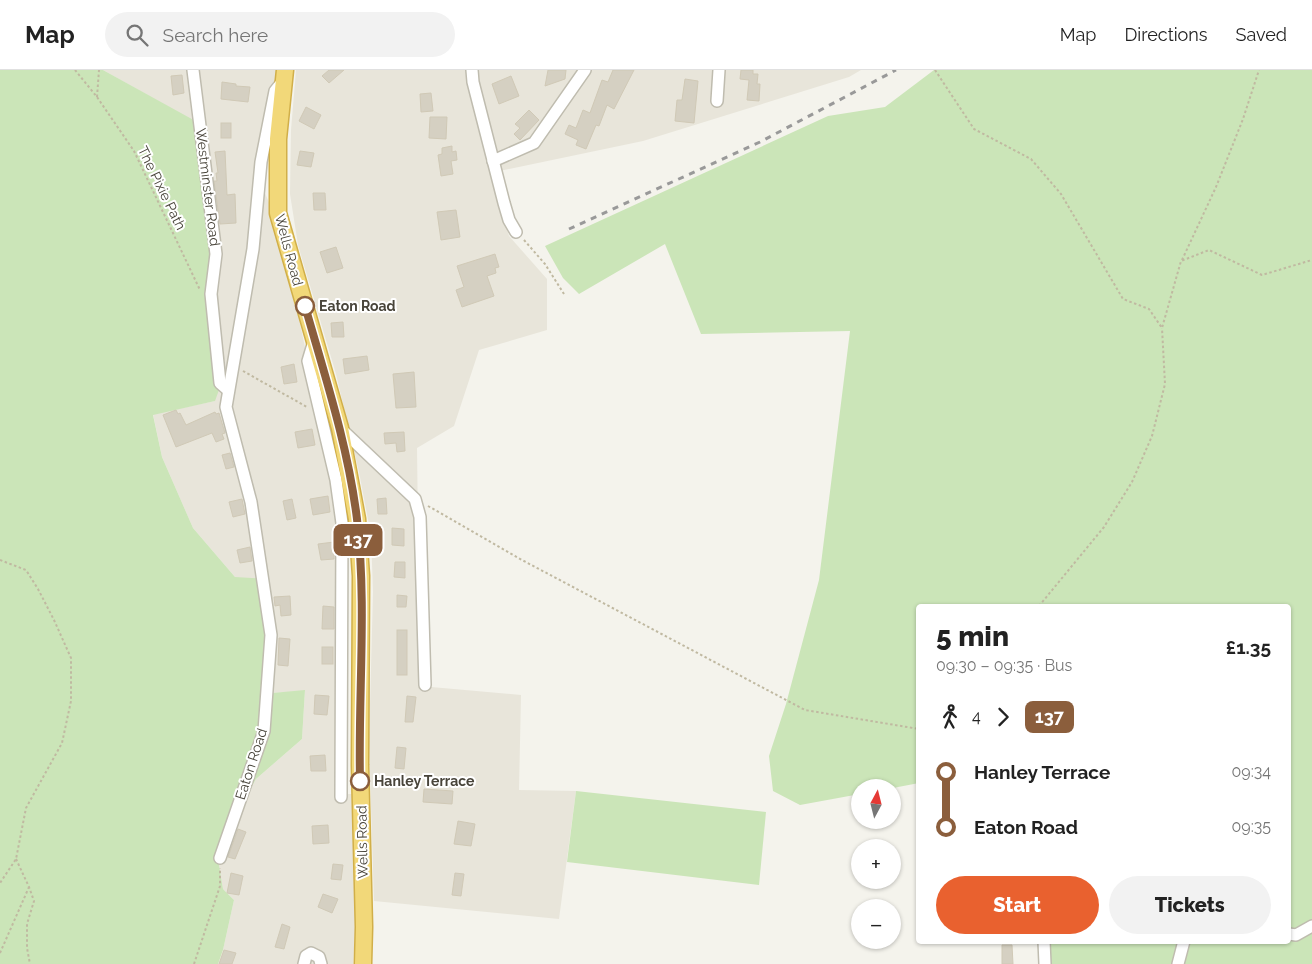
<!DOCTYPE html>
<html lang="en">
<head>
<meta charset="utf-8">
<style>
	:root { --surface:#fff; --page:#f2f2f2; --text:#222; --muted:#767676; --line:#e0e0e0; --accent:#e9612f }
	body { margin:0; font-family:Raleway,sans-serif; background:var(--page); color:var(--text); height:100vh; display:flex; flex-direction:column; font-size:19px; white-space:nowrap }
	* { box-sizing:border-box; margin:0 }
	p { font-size:16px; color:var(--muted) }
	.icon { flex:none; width:28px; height:28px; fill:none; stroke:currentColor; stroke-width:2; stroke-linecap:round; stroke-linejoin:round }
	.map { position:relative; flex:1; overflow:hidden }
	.details { position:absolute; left:916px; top:534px; width:375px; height:340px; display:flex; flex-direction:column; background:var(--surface); border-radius:5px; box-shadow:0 1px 4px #0004 }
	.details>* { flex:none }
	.badge { padding:0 10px; border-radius:8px; font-size:18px; line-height:32px }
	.needle { width:32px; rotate:7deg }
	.fabs { position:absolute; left:851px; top:709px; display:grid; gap:10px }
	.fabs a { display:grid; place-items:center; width:50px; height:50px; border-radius:50%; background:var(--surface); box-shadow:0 1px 4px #0004; font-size:25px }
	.map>.badge { position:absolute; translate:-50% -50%; box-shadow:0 0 0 2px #fff }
	.legs { display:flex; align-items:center; gap:8px; height:55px; padding:0 20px; font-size:16px }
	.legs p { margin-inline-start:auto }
	.headline { display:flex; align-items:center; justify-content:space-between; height:85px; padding:0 20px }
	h1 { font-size:28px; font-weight:800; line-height:38px }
	.action { display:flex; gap:10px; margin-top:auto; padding:10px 20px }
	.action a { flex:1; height:58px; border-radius:30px; background:var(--accent); color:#fff; font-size:20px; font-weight:800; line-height:58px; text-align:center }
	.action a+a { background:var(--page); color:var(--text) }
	ul { padding:0 20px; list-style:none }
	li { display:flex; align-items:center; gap:18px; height:55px; font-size:19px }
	li i { display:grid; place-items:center; width:8px; height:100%; margin:0 6px; background:currentColor }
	li i::after { content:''; width:12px; height:12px; margin:-6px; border:4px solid; border-radius:50%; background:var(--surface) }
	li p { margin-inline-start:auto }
	li:first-child i { background:linear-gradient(#0000 50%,currentColor 0) }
	li:last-child i { background:linear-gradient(currentColor 50%,#0000 0) }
	header { display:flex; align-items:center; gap:30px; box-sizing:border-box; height:70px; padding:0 25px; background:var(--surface); border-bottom:1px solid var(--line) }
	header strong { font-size:24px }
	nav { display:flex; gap:28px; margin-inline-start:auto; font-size:18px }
	.search { width:350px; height:45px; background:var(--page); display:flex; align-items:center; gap:12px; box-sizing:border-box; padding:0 18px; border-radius:28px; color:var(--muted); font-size:19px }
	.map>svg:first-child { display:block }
	.residential { fill:#e8e5da }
	.green { fill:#cbe5b8 }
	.building { fill:#d5d0c2; stroke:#d0c9b6 }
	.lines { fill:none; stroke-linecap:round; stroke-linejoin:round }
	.minor-casing { stroke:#bfbcaf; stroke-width:14 }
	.highway-casing { stroke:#d1af49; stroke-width:19 }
	.path { stroke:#c0b9a1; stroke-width:2; stroke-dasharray:2.5 2.5; stroke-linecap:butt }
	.minor { stroke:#fff; stroke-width:11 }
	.highway { stroke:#f2d879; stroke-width:16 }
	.rail { stroke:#999; stroke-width:3; stroke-dasharray:6 6; stroke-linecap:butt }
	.line-1-casing { stroke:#fff; stroke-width:11 }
	.line-1 { stroke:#8b5e3c; stroke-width:8 }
	.stop-1-dot { fill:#fff; stroke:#8b5e3c; stroke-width:2.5 }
	.labels { text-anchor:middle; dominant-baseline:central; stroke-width:4; stroke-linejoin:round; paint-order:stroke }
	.street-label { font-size:14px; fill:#48443a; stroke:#fff }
	.stop-label { font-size:14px; font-weight:bold; fill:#48443a; stroke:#fff; text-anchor:start }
</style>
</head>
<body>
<header>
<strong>Map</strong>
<div class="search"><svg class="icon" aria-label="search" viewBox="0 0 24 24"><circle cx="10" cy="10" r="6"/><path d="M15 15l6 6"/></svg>Search here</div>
<nav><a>Map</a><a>Directions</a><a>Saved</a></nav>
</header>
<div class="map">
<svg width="1312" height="894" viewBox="0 0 1312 894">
	<rect width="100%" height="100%" fill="#f4f3ec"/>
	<g class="residential">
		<polygon points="103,0 278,0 277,5 268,25 258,107 277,151 288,183 297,240 328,384 340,464 339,724 355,724 357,829 353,894 218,894 223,880 234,830 223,819 218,789 215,784 256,709 302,669 305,621 272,623 235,507 193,458 162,387 153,344 215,331 199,54"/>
		<polygon points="296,0 861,0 849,7 643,71 490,103 509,166 547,209 547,260 479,280 454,356 417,378 420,616 521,625 519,720 576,721 559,849 374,831 369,672 373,522 371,465 359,402 336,304 298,175 290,124 291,60"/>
	</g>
	<g class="green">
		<polygon points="0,0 103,0 199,53 224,306 215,331 153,345 162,387 193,458 235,507 269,509 275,588 272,623 305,620 302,669 256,709 215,784 218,789 223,819 234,830 223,880 218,894 0,894"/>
		<polygon points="934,0 1312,0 1312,894 1049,894 1049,871 1289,871 1289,536 919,536 919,713 893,718 860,718 860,724 800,735 773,721 769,686 786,634 819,510 850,261 701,264 665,174 579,224 563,208 545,176 828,46 885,37"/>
		<polygon points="576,721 766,742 759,815 567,792"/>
	</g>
	<g class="building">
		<polygon points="329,0 344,0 329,13 322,6"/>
		<polygon points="548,0 566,0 565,9 545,16"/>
		<polygon points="613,0 634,0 614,39 607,35 599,56 596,55 586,79 576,75 578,70 565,64 569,55 576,58 583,40 590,43 602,10 608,12"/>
		<polygon points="741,0 753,0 753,4 758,4 757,14 760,14 759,31 747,30 749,10 740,9"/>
		<polygon points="182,5 184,23 173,25 171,6"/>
		<polygon points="511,6 519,26 499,34 492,14"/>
		<polygon points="685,9 698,11 694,53 675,51 677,30 682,30"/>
		<polygon points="222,12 236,14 236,16 250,17 248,32 221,29"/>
		<polygon points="431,23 433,41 421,42 420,24"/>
		<polygon points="306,37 321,45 314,59 299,51"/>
		<polygon points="529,40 539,50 520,70 514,64 520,58 515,54"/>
		<polygon points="430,47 447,47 446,69 429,68"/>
		<rect x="221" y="53" width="10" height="15"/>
		<polygon points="452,76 452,82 456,81 457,90 451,91 453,104 441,106 438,85 442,84 442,78"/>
		<polygon points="225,81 227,125 235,124 236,153 220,154 214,111 217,111 216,103 218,103 215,82"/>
		<polygon points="300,81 314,83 311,97 297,95"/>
		<polygon points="313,123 325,123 326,140 314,140"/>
		<polygon points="456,140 460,167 441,170 437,142"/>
		<polygon points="336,177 343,198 327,203 320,182"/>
		<polygon points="495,184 499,197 495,198 496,203 487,206 494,226 462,237 456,220 464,217 457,196"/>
		<polygon points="343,252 344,267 332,267 331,253"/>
		<polygon points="367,286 369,300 345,304 343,289"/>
		<polygon points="294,294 297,312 284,314 281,297"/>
		<polygon points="414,302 416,337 396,338 393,304"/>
		<polygon points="176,340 178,344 180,343 186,355 215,342 216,344 219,343 225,363 222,364 224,369 216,372 212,363 176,377 163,345"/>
		<polygon points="312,359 315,375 298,378 295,362"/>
		<polygon points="404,362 405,381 397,382 396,373 385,374 384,363"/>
		<polygon points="230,383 234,397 226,399 222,385"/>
		<polygon points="328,426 330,442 313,445 310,429"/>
		<polygon points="386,428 387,444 378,444 377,429"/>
		<polygon points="242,429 245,444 233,447 229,432"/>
		<polygon points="292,429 296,448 287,450 283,431"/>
		<polygon points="392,458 404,459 404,476 392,475"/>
		<polygon points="334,472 334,489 321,490 318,474"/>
		<polygon points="250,477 252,491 240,493 237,480"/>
		<polygon points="395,492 405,492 405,508 394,507"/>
		<polygon points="397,525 407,526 406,537 397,537"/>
		<polygon points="290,526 291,545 281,546 280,535 275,536 274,527"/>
		<polygon points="323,536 334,537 334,559 322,559"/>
		<rect x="397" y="560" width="10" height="45"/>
		<polygon points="279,568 290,569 288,596 278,595"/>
		<rect x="322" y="577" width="11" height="17"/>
		<polygon points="315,625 329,626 327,645 314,644"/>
		<polygon points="407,626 416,627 413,652 405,652"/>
		<polygon points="397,677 406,678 404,699 395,698"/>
		<polygon points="325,685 326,701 311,701 310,686"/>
		<polygon points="424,719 453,721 452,734 423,732"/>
		<polygon points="458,751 475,754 471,776 454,774"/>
		<polygon points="328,755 329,773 313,774 312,756"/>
		<polygon points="238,759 246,762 235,789 228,787"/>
		<polygon points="333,794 343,795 341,810 331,809"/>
		<polygon points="231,803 243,806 239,825 227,823"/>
		<polygon points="455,803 464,804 461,826 452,825"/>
		<polygon points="323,824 338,829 332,843 318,837"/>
		<polygon points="282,854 290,857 284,879 275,877"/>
		<polygon points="1002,875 1012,875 1013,894 1002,894"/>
		<polygon points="224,880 236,883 232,894 219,894"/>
	</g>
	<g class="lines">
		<g class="minor-casing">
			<g id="minor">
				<polyline points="193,0 216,184 211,224 220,313 228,320"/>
				<polyline points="472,0 473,12 504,133 509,150 516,162"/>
				<polyline points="717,31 719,0"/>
				<polyline points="493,91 534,73 585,0"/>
				<polyline points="314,271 308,291 336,410 342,453 341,727"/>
				<polyline points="340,358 415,429 420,447 425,615"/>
				<polyline points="220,788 264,661 271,565 251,432 226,337 253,179 261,92 275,21 283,11"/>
				<polyline points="1289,864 1296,865 1312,856"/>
				<polyline points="1044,871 1045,894"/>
				<polyline points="304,894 306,886 311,883 319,887 321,894"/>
				<polyline points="1178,894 1184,871"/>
			</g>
		</g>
		<g class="highway-casing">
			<polyline id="highway" points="285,0 278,69 278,143 340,358 357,449 361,506 360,695 364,857 363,894"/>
		</g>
		<g class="path">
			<polyline points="75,0 97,27 134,81 200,220"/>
			<polyline points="935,0 974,59 1031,89 1061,124 1123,229 1149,239 1162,258 1181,191 1209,180 1262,205 1312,190"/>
			<polyline points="97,27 99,0"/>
			<polyline points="524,170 545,194 564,224"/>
			<polyline points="1182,190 1216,117 1243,49 1259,0"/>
			<polyline points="243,301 307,337"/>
			<polyline points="428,436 522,490 805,640 919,659"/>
			<polyline points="0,490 26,500 38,519 54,550 71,588 71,631 62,673 26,738 16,789 0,813"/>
			<polyline points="1039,536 1104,457 1132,412 1152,366 1165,314 1162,258"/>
			<polyline points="16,789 29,817 34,831 27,854 27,878 30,894"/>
			<polyline points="0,883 29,817"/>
			<polyline points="194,894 220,816 220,798"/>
		</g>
		<use href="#minor" class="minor"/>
		<use href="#highway" class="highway"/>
		<polyline class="rail" points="569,159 760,72 896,0"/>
	</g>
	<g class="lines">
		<g class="line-1-casing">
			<path id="line-1" d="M305 236C325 306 348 376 357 449 367 536 358 624 360 711"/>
		</g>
		<use href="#line-1" class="line-1"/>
	</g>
	<g class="stop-1-dot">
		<circle cx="305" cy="236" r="9"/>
		<circle cx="360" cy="711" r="9"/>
	</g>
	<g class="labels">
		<g class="street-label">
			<text transform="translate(208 117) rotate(83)">Westminster Road</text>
			<text transform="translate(162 118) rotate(64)">The Pixie Path</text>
			<text transform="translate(289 180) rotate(75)">Wells Road</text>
			<text transform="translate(251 694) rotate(-72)">Eaton Road</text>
			<text transform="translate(362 772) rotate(-91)">Wells Road</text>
		</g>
		<g class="stop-label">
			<text x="319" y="236">Eaton Road</text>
			<text x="374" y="711">Hanley Terrace</text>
		</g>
	</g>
</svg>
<div class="fabs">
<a><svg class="needle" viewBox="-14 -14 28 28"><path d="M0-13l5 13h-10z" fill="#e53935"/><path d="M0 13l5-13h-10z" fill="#767676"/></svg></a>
<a>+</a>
<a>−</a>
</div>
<b class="badge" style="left:358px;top:470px;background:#8b5e3c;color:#fff">137</b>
<section class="details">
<div class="headline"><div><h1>5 min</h1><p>09:30 – 09:35 · Bus</p></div><b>£1.35</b></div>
<div class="legs"><svg class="icon" aria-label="walk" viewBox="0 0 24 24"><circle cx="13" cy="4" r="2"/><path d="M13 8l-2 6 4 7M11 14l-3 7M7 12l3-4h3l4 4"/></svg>4<svg class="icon" aria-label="forward" viewBox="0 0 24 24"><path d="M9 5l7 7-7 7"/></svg><b class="badge" style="background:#8b5e3c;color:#fff">137</b></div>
<ul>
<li><i style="color:#8b5e3c"></i><b>Hanley Terrace</b><p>09:34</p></li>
<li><i style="color:#8b5e3c"></i><b>Eaton Road</b><p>09:35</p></li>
</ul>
<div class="action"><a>Start</a><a>Tickets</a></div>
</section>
</div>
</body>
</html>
